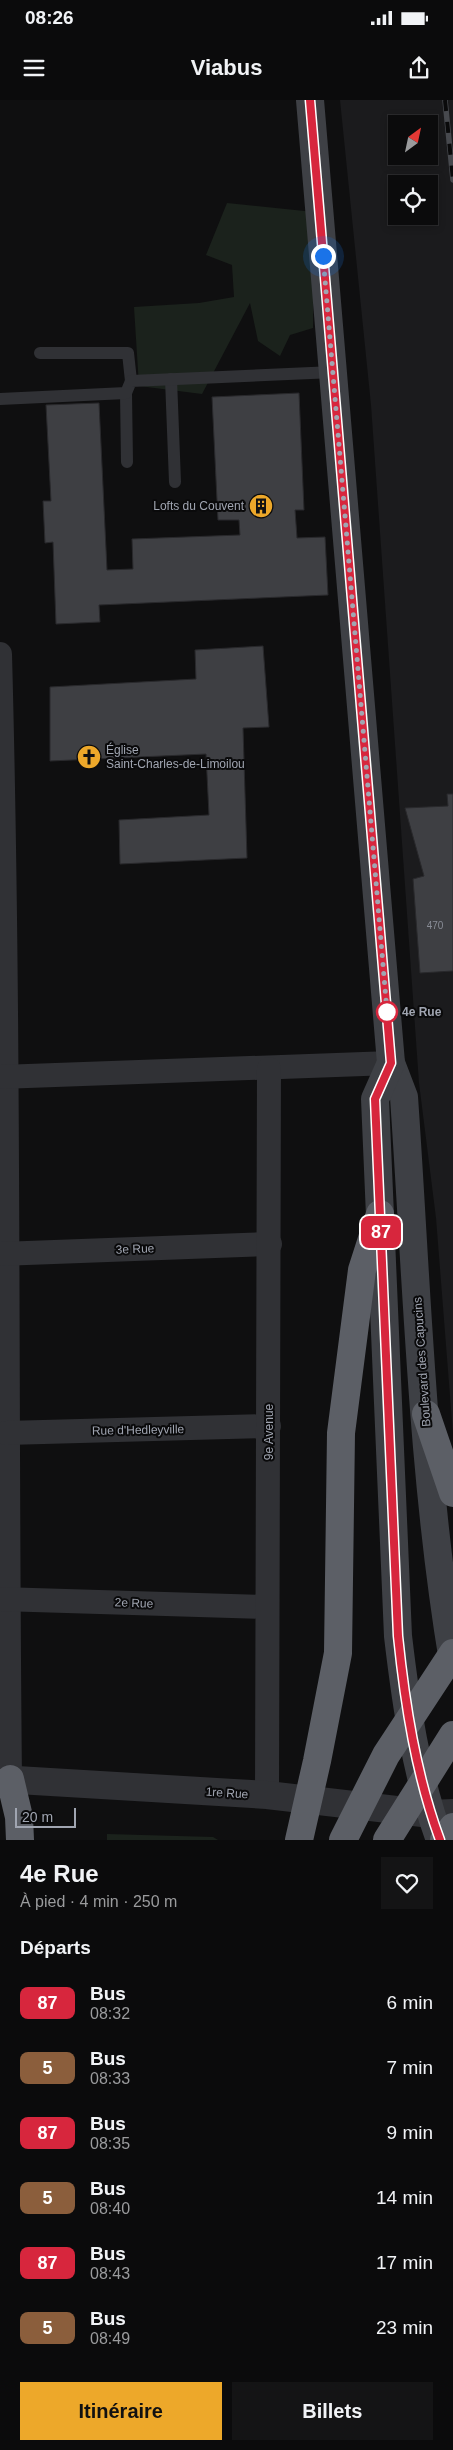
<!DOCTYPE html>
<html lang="fr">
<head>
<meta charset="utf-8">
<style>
	:root { --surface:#0b0b0c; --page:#141415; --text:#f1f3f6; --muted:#9a9b9d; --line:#2b2b2d; --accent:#eda82a }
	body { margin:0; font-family:Helvetica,sans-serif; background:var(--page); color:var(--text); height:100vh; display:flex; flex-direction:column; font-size:19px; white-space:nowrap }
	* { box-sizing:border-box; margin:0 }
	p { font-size:16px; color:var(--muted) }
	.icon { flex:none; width:28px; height:28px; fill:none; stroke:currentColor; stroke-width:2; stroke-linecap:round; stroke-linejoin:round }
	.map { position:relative; height:1740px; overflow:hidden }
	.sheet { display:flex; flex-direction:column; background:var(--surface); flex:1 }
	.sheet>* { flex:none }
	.badge { padding:0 10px; border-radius:8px; font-size:18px; line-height:32px }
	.needle { width:32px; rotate:33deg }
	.controls { position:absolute; left:388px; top:15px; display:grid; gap:10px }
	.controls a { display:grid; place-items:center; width:50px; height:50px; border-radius:0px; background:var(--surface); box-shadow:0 2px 8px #0003,0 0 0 1px var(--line); font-size:25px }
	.scale { position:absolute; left:15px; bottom:12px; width:61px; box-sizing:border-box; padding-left:5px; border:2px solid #a0a5b1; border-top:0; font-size:14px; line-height:18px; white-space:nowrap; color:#a0a5b1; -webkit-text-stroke:4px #0a0a0b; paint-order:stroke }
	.you { position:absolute; width:25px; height:25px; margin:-12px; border:4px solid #fff; border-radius:50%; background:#1a73e8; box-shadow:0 0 0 8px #1a73e833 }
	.map>.badge { position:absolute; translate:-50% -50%; box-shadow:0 0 0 2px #fff }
	h2 { padding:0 20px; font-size:19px; line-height:45px }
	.round { display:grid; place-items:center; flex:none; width:52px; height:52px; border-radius:0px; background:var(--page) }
	.headline { display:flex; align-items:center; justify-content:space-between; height:85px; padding:0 20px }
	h1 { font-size:24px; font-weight:600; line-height:38px }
	.button { display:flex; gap:10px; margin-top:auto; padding:10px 20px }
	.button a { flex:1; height:58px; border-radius:0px; background:var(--accent); color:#111; font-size:20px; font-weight:600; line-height:58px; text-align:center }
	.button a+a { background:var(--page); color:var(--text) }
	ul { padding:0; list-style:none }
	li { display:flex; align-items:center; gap:15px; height:65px; padding:0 20px }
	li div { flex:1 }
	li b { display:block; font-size:19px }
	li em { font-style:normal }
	li .badge { min-width:55px; font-weight:700; text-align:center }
	.status { display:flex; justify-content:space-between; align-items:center; height:35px; padding:0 25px; background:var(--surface); direction:ltr }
	.status svg { height:14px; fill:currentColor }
	header { display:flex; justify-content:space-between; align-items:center; height:65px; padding:0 20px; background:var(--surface); font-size:22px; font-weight:600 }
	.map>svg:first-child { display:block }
	.built { fill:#1b1b1d; fill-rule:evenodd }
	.green { fill:#1b221c }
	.building { fill:#3e3f43; stroke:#29292c }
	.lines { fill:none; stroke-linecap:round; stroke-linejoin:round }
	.service { stroke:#303135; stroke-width:12 }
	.minor { stroke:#303135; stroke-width:24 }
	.tertiary { stroke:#303135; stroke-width:28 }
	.secondary { stroke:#3e4045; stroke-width:28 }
	.motorway { stroke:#5c5f66; stroke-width:28 }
	.rail-casing { stroke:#47494e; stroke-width:5.5 }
	.rail { stroke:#0a0a0b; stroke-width:4; stroke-dasharray:11; stroke-linecap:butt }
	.line-casing { stroke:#fff; stroke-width:11 }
	.line { stroke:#d7263d; stroke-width:8 }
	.walk { stroke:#a0a5b1; stroke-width:5; stroke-dasharray:0 9 }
	.stop-dot { fill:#fff; stroke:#d7263d; stroke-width:2.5 }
	.labels { text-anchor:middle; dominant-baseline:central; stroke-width:4; stroke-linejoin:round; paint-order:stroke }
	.number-label { font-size:10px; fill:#888c96 }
	.poi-label { font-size:12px; fill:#a0a5b1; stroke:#0a0a0b; text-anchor:end }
	.stop-label { font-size:12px; font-weight:bold; fill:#a0a5b1; stroke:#0a0a0b; text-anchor:start }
	.street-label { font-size:12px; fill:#a0a5b1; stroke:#0a0a0b }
</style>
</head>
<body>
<div class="status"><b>08:26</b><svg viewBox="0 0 49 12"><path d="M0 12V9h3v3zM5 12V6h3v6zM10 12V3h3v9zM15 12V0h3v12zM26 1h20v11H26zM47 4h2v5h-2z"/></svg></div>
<header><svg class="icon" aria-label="menu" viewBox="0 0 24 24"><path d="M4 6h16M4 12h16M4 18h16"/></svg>Viabus<svg class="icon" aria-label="share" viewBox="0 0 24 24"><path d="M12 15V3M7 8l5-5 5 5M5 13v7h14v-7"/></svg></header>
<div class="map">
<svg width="453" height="1740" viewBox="0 0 453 1740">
	<rect width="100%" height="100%" fill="#0f0f10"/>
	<path class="built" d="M340 0H453V1334L436 1118 419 983 371 305ZM396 24H429V56H396ZM396 84H429V116H396Z"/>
	<g class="green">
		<polygon points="227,103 314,112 313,228 290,235 280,256 258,241 250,203 202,294 139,286 134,207 199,203 234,197 232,165 206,155"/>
		<polygon points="107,1734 213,1737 218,1740 107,1740"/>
	</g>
	<g class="building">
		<polygon points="299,293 304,410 295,410 297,438 325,437 328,495 99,505 100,522 56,524 53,442 45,443 43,401 51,401 46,305 99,303 107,470 133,469 132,439 240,435 239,420 218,420 212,297"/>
		<polygon points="263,546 269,627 243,628 247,758 120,764 119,720 209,715 206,654 50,661 50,587 196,579 195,550"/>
		<polygon points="447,694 453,694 453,871 420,873 413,779 424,776 405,708 448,706"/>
	</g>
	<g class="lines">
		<g class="service">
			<polyline points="40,253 128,253 131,281"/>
			<polyline points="171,279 175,382"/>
			<polyline points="126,293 127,362"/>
			<polyline points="0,299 126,293 131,281 334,272"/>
		</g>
		<g class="minor">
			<path d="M0 554C10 929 6 1304 10 1679"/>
			<polyline points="0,977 391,963"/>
			<polyline points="0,1154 270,1144"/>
			<polyline points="6,1333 269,1326"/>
			<polyline points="0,1499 267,1507"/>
			<polyline points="267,1695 269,969"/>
		</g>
		<polyline class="tertiary" points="0,1679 267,1695 431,1714 453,1713"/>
		<g class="secondary">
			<path d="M310 0 391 963 404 997C417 1185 422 1375 453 1561"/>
			<path d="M391 963 375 999 398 1536C406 1604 416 1675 440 1740"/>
		</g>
		<g class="motorway">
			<polyline points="426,1314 453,1393"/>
			<polyline points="10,1679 19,1717 20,1740"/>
			<polyline points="299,1740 317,1661 338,1553 341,1333 362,1170 380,1114"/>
			<polyline points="343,1740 386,1655 453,1553"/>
			<polyline points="387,1740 453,1635"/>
			<polyline points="444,1740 453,1727"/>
		</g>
		<g class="rail-casing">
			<polyline id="rail" points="445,0 453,80"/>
		</g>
		<use href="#rail" class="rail"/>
	</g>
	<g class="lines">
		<g class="line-casing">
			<path id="line" d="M310 0 391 963 375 999 398 1536C405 1604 416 1675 440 1740"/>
		</g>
		<use href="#line" class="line"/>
		<polyline class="walk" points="323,156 387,912"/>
	</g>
	<defs>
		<g id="building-disc" transform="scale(1.25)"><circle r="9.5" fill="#eda82a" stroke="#0a0a0b"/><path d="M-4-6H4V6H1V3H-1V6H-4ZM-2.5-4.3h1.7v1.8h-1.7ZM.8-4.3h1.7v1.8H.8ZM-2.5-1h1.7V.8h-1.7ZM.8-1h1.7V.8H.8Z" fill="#111"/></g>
		<g id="church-disc" transform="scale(1.25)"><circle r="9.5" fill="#eda82a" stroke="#0a0a0b"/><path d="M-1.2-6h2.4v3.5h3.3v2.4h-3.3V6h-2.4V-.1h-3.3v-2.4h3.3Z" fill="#111"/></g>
	</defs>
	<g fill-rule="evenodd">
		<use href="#building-disc" x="261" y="406"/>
		<use href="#church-disc" x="89" y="657"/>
	</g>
	<circle class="stop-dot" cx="387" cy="912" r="10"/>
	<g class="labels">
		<g class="number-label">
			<text x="435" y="825">470</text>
		</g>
		<g class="poi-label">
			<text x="244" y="406">Lofts du Couvent</text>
			<text x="106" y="650" text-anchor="start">Église<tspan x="106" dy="14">Saint-Charles-de-Limoilou</tspan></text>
		</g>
		<g class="stop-label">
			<text x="402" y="912">4e Rue</text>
		</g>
		<g class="street-label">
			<text transform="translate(135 1149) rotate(-2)">3e Rue</text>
			<text transform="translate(422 1262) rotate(-94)">Boulevard des Capucins</text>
			<text transform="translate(138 1330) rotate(-1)">Rue d'Hedleyville</text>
			<text transform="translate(269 1332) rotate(-90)">9e Avenue</text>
			<text transform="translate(134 1503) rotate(2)">2e Rue</text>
			<text transform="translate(227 1693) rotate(4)">1re Rue</text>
		</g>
	</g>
</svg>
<div class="controls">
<a><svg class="needle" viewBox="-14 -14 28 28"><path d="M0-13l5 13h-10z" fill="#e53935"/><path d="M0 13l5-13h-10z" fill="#9a9b9d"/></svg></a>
<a><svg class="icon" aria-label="locate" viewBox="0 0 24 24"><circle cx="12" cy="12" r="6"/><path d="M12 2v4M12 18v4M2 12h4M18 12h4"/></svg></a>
</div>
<div class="scale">20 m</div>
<div class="you" style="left:323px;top:156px"></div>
<b class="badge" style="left:381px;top:1132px;background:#d7263d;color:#fff">87</b>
</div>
<section class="sheet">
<div class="headline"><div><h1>4e Rue</h1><p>À pied · 4 min · 250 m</p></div><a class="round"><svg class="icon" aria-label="heart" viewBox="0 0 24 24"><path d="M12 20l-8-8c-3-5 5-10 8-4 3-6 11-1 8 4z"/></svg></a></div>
<h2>Départs</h2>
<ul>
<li><span class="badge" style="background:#d7263d;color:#fff">87</span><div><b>Bus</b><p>08:32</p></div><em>6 min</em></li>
<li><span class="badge" style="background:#8b5e3c;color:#fff">5</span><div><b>Bus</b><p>08:33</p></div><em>7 min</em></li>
<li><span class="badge" style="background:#d7263d;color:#fff">87</span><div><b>Bus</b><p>08:35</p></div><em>9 min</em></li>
<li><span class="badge" style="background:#8b5e3c;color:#fff">5</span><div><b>Bus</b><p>08:40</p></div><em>14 min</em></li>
<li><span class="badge" style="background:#d7263d;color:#fff">87</span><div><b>Bus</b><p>08:43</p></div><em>17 min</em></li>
<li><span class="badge" style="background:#8b5e3c;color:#fff">5</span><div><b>Bus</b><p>08:49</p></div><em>23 min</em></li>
</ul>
<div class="button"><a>Itinéraire</a><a>Billets</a></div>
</section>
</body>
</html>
